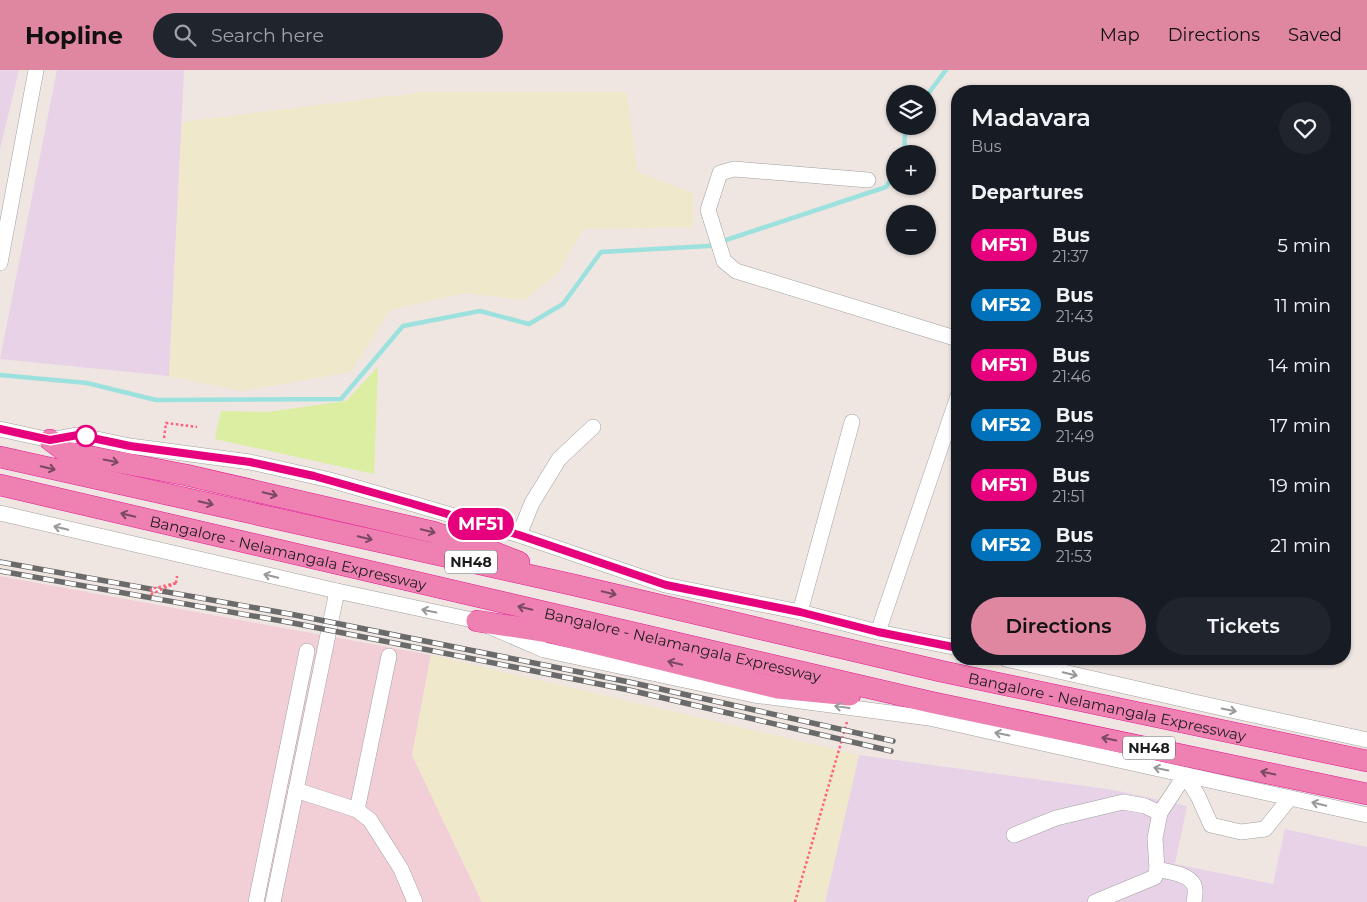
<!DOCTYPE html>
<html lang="en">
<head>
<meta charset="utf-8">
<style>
	:root { --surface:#171b24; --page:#20242c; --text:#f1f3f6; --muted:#9ea1a6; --accent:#df86a0 }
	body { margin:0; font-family:Montserrat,sans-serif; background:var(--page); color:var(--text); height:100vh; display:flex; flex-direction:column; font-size:19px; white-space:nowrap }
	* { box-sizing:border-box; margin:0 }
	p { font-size:16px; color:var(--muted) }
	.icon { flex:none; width:28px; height:28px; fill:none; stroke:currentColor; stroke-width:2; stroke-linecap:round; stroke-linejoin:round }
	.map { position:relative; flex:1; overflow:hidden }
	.sheet { position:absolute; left:951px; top:15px; width:400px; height:580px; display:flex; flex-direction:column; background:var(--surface); border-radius:20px; box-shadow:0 1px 4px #0004 }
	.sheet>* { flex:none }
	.badge { padding:0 10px; border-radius:16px; font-size:18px; line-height:32px }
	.fabs { position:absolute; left:886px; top:15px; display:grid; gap:10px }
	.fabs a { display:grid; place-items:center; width:50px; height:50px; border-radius:50%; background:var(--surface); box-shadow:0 1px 4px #0004; font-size:25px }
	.map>.badge { position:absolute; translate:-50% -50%; box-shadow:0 0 0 2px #fff }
	h2 { padding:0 20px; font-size:19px; line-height:45px }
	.round { display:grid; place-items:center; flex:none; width:52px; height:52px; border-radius:26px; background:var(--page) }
	.overview { display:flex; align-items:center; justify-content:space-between; height:85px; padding:0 20px }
	h1 { font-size:24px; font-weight:600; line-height:38px }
	.action { display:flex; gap:10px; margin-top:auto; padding:10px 20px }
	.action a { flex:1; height:58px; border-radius:30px; background:var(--accent); color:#111; font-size:20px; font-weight:600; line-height:58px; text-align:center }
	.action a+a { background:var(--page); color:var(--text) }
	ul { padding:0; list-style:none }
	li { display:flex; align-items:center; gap:15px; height:60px; padding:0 20px }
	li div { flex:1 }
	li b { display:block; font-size:19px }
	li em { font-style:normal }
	li .badge { min-width:55px; font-weight:700; text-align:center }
	header { display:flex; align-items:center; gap:30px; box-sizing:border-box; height:70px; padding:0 25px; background:var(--accent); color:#111 }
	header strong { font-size:24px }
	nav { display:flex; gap:28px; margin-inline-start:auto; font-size:18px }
	.search { width:350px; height:45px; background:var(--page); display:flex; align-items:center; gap:12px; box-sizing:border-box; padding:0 18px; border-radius:28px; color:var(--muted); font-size:19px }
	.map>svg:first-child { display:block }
	.commercial { fill:#f2ced6 }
	.industrial { fill:#e7d2e8 }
	.farmland { fill:#f0e8ca }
	.grass { fill:#dceea1 }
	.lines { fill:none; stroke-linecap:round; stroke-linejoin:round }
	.stream { stroke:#9de1de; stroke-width:4.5 }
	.minor-casing { stroke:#a0a0a0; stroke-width:16 }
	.highway-casing { stroke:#e61594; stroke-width:22 }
	.path { stroke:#ff617b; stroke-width:2.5; stroke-dasharray:2.5 2.5; stroke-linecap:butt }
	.minor { stroke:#fff; stroke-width:15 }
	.highway { stroke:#ee81b2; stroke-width:21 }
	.rail-casing { stroke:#6a6a6a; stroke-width:5.5 }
	.rail { stroke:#fff; stroke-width:4; stroke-dasharray:11; stroke-linecap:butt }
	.path-bridge { stroke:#ff617b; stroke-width:2.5; stroke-dasharray:2.5 2.5; stroke-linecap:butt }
	.oneway { stroke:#7a4960 }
	.oneway2 { stroke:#999 }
	.line-casing { stroke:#fff; stroke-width:11 }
	.line { stroke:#e6007e; stroke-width:8 }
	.stop-dot { fill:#fff; stroke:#e6007e; stroke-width:2.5 }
	.labels { text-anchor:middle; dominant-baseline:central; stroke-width:4.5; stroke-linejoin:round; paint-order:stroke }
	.shield { fill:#fff; stroke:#606060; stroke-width:1 }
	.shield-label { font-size:14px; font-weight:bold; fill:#1c1c1c }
	.street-label { font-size:15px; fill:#1c1c1c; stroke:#fff }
</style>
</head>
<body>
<header>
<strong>Hopline</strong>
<div class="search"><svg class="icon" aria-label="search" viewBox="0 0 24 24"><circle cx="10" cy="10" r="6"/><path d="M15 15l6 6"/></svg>Search here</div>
<nav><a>Map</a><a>Directions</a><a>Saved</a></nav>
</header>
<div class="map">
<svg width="1367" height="832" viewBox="0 0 1367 832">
	<rect width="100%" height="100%" fill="#efe6e1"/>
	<polygon class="commercial" points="0,506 431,585 412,685 482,832 0,832"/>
	<g class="industrial">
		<polygon points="0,0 19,0 0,79"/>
		<polygon points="57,0 184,0 169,306 0,289"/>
		<polygon points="859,685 1114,720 1187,736 1175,794 1273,814 1285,759 1367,777 1367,832 825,832"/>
	</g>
	<g class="farmland">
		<polygon points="425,22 626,22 638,102 693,123 693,157 584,159 557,204 524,230 464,223 390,240 351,302 241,321 169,306 182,52"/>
		<polygon points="431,585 859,685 825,832 482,832 412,685"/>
	</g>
	<polygon class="grass" points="378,297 374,404 215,369 221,341 268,342 346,331"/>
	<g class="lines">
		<g class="stream">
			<polyline points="928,24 946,0"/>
			<polyline points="904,84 905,64 908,56"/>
			<polyline points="0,305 87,313 156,330 341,329 403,256 480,241 529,254 563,234 601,182 708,176 886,117 895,103"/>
		</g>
		<g class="minor-casing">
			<g id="minor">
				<polyline points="868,110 734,99 720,103 708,140 724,191 736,201 958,269"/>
				<polyline points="0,193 36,0"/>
				<polyline points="0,359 50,370 78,365 130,376 250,392 330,410 410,433 519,465 665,515 800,542 878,562 958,578"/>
				<polyline points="0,443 337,521 477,551 544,580 754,625 929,648 1367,745"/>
				<polyline points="519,465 532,433 559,389 593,357"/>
				<polyline points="800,542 852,352"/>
				<polyline points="878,562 958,326"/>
				<polyline points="1006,589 1199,633 1367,670"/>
				<polyline points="296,720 357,740 370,750 401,799 415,832"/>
				<polyline points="357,740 389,586"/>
				<polyline points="1014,765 1056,748 1123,732 1145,736 1160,743"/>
				<path d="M1157 799C1168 802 1188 803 1194 815 1196 820 1195 827 1194 832"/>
				<polyline points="256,832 307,581"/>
				<polyline points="273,832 337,521"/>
				<polyline points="1095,832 1155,807 1157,799 1155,768 1160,743 1185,705 1198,726 1211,755 1241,762 1265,759 1290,728"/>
			</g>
		</g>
		<g class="highway-casing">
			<g id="highway">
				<polyline points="50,370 66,382 186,405 433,462 496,483 519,492"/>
				<path id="s1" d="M0 387 574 515 940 601 1367 691"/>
				<path id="s2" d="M0 415 930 632 1367 724"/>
				<polyline points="477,551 549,562 778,618 850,625"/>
			</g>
		</g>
		<g class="path">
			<polyline points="164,368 166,353 197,357"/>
			<polyline points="176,513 177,506"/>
			<polyline points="795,832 847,652"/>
		</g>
		<use href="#minor" class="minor"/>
		<use href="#highway" class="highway"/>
		<g class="rail-casing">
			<g id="rail">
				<polyline points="0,492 295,545 629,612 893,671"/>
				<polyline points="0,501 293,553 629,620 891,681"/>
			</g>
		</g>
		<use href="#rail" class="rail"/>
		<polygon class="path-bridge" points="176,513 151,524 151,519"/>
	</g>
	<defs><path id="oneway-shaft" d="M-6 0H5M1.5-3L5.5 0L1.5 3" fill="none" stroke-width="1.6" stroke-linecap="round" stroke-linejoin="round" transform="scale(1.25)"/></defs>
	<g class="oneway">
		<use href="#oneway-shaft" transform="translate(111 391) rotate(11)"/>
		<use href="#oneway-shaft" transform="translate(48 398) rotate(13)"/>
		<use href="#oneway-shaft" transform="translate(270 424) rotate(13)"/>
		<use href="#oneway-shaft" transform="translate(206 433) rotate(13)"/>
		<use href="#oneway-shaft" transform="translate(128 445) rotate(-167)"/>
		<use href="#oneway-shaft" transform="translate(428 461) rotate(14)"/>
		<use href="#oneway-shaft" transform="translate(365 468) rotate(13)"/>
		<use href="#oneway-shaft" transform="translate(609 523) rotate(13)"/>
		<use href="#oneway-shaft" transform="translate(525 538) rotate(-167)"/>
		<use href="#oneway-shaft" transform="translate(675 593) rotate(-166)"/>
		<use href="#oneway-shaft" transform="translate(1109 669) rotate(-168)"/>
		<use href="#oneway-shaft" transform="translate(1268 703) rotate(-168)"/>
	</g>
	<g class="oneway2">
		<use href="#oneway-shaft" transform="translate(61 458) rotate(-167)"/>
		<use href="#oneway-shaft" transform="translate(271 506) rotate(-167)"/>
		<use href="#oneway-shaft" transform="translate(429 541) rotate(-168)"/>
		<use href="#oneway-shaft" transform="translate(1070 604) rotate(13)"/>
		<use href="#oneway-shaft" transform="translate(842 637) rotate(-172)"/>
		<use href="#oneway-shaft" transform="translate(1229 640) rotate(12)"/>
		<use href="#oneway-shaft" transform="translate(1002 664) rotate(-168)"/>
		<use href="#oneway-shaft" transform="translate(1161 699) rotate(-168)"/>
		<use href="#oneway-shaft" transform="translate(1319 734) rotate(-167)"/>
	</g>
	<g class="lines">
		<g class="line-casing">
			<polyline id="line" points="0,359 50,370 78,365 130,376 250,392 314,406 410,433 519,465 666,515 800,542 878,562 958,578"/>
		</g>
		<use href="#line" class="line"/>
	</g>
	<circle class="stop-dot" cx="86" cy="366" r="10"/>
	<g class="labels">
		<g class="shield">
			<rect x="445" y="480.5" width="52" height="23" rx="4"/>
			<rect x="1123" y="666.5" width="52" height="23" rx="4"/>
		</g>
		<g class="shield-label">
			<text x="471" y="492">NH48</text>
			<text x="1149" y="678">NH48</text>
		</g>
		<g class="street-label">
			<text stroke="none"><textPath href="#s2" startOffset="296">Bangalore - Nelamangala Expressway</textPath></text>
			<text stroke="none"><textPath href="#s2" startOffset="701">Bangalore - Nelamangala Expressway</textPath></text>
			<text stroke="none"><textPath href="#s1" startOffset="1135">Bangalore - Nelamangala Expressway</textPath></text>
		</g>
	</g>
</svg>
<div class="fabs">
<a><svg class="icon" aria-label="layers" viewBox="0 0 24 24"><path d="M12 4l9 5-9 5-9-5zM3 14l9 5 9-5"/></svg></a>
<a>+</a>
<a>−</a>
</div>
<b class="badge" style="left:481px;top:454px;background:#e6007e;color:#fff">MF51</b>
<section class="sheet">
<div class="overview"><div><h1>Madavara</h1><p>Bus</p></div><a class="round"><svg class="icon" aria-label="heart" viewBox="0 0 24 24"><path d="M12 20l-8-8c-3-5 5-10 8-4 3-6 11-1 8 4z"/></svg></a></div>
<h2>Departures</h2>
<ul>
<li><span class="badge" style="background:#e6007e;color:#fff">MF51</span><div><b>Bus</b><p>21:37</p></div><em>5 min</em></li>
<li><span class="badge" style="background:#0072bc;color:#fff">MF52</span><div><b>Bus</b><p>21:43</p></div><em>11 min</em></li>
<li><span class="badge" style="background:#e6007e;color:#fff">MF51</span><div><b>Bus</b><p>21:46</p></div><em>14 min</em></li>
<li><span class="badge" style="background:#0072bc;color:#fff">MF52</span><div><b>Bus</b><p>21:49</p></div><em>17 min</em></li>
<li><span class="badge" style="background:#e6007e;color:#fff">MF51</span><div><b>Bus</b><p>21:51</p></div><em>19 min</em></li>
<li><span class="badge" style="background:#0072bc;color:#fff">MF52</span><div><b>Bus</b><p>21:53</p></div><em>21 min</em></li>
</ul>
<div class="action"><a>Directions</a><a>Tickets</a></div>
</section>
</div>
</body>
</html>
